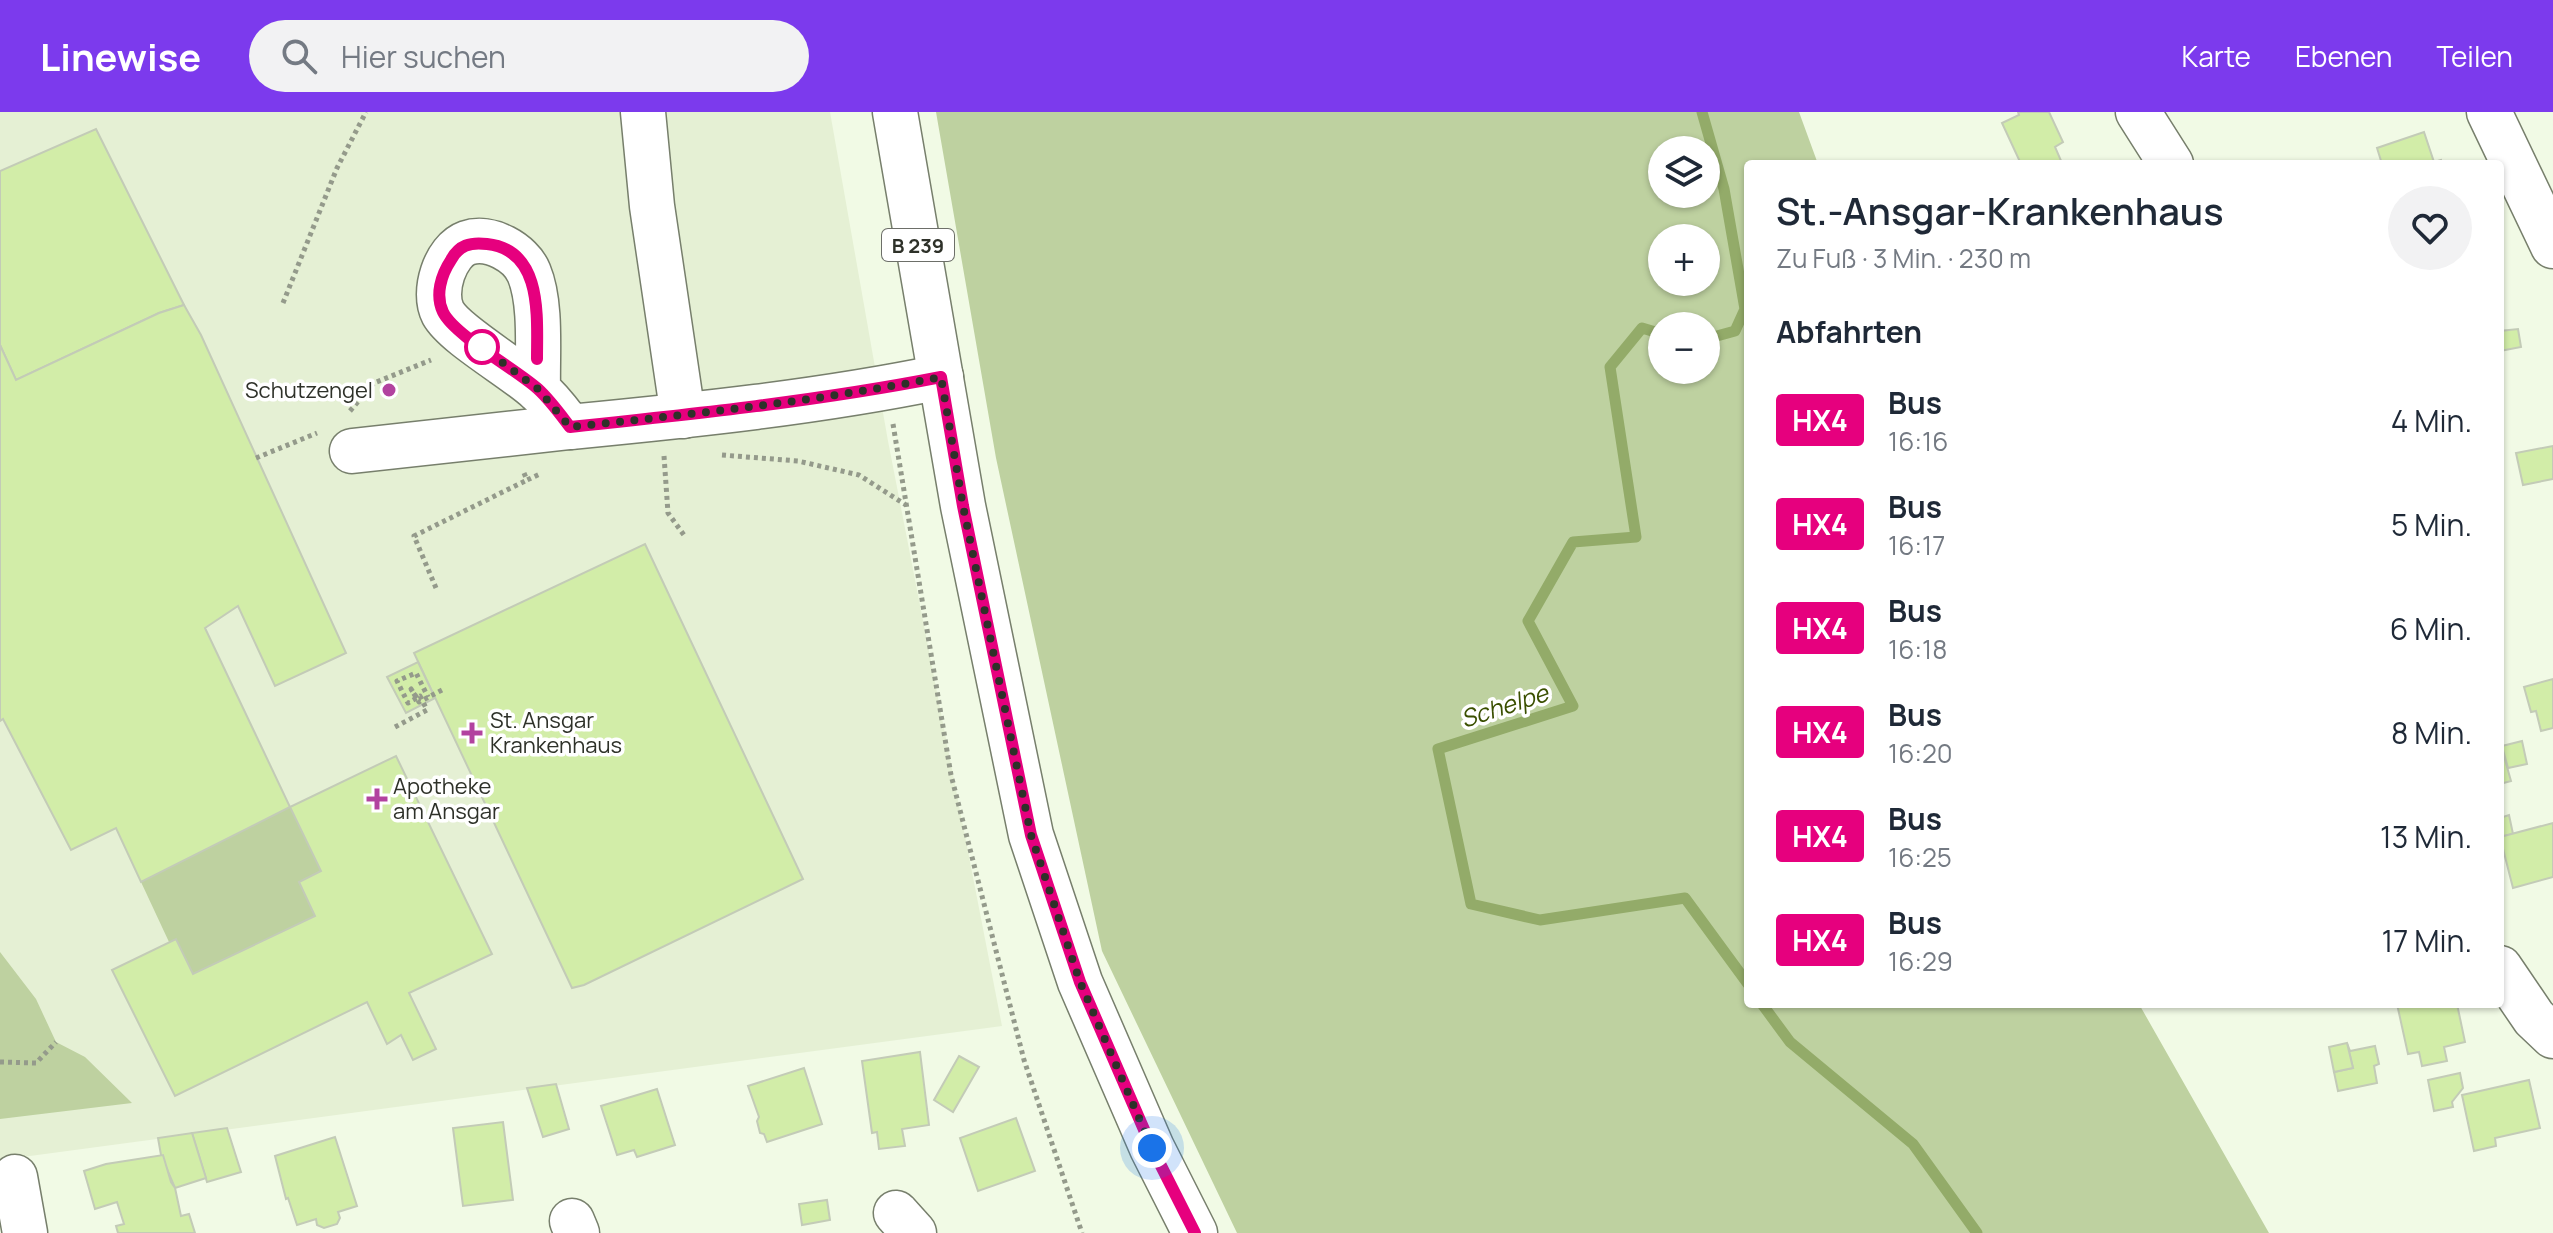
<!DOCTYPE html>
<html lang="de">
<head>
<meta charset="utf-8">
<style>
	:root { --surface:#fff; --page:#f2f2f3; --text:#1f2937; --muted:#747a83; --accent:#7c3aed }
	body { margin:0; font-family:Manrope,sans-serif; background:var(--page); color:var(--text); height:100vh; display:flex; flex-direction:column; font-size:30px; white-space:nowrap }
	* { box-sizing:border-box; margin:0 }
	p { font-size:26px; color:var(--muted) }
	.icon { flex:none; width:44px; height:44px; fill:none; stroke:currentColor; stroke-width:2; stroke-linecap:round; stroke-linejoin:round }
	.map { position:relative; flex:1; overflow:hidden }
	.sheet { position:absolute; left:1744px; top:48px; width:760px; height:848px; display:flex; flex-direction:column; background:var(--surface); border-radius:8px; box-shadow:0 2px 6px #0004 }
	.sheet>* { flex:none }
	.badge { padding:0 16px; border-radius:6px; font-size:28px; line-height:52px }
	.controls { position:absolute; left:1648px; top:24px; display:grid; gap:16px }
	.controls a { display:grid; place-items:center; width:72px; height:72px; border-radius:50%; background:var(--surface); box-shadow:0 2px 6px #0004; font-size:40px }
	.you { position:absolute; width:40px; height:40px; margin:-20px; border:6px solid #fff; border-radius:50%; background:#1a73e8; box-shadow:0 0 0 12px #1a73e833 }
	.map>.badge { position:absolute; translate:-50% -50%; box-shadow:0 0 0 4px #fff }
	h2 { padding:0 32px; font-size:30px; line-height:72px }
	.round { display:grid; place-items:center; flex:none; width:84px; height:84px; border-radius:42px; background:var(--page) }
	.headline { display:flex; align-items:center; justify-content:space-between; height:136px; padding:0 32px }
	h1 { font-size:38px; font-weight:600; line-height:60px }
	ul { padding:0; list-style:none }
	li { display:flex; align-items:center; gap:24px; height:104px; padding:0 32px }
	li div { flex:1 }
	li b { display:block; font-size:30px }
	li em { font-style:normal }
	li .badge { min-width:88px; font-weight:700; text-align:center }
	header { display:flex; align-items:center; gap:48px; box-sizing:border-box; height:112px; padding:0 40px; background:var(--accent); color:#fff }
	header strong { font-size:38px }
	nav { display:flex; gap:44px; margin-inline-start:auto; font-size:28px }
	.search { width:560px; height:72px; background:var(--page); display:flex; align-items:center; gap:20px; box-sizing:border-box; padding:0 28px; border-radius:44px; color:var(--muted); font-size:30px }
	.map>svg:first-child { display:block }
	.built { fill:#e5f0d4 }
	.green { fill:#bed1a0; fill-rule:evenodd }
	.lines { fill:none; stroke-linecap:round; stroke-linejoin:round }
	.stream { stroke:#93ab69; stroke-width:11 }
	.building { fill:#d2eda8; stroke:#c3cbb7; stroke-width:2 }
	.minor-casing { stroke:#777f6c; stroke-width:47 }
	.major-casing { stroke:#777f6c; stroke-width:47 }
	.path { stroke:#949a8b; stroke-width:5; stroke-dasharray:4 4; stroke-linecap:butt }
	.minor { stroke:#fff; stroke-width:44 }
	.major { stroke:#fff; stroke-width:44 }
	.line-casing { stroke:#fff; stroke-width:18 }
	.line { stroke:#e6007e; stroke-width:12 }
	.walk { stroke:#2e3129; stroke-width:8; stroke-dasharray:0 14.4 }
	.stop-dot { fill:#fff; stroke:#e6007e; stroke-width:4 }
	.poi-dot { fill:#b2429f; stroke:#fff; stroke-width:3 }
	.labels { text-anchor:middle; dominant-baseline:central; stroke-width:7; stroke-linejoin:round; paint-order:stroke }
	.shield { fill:#fff; stroke:#6d6f69; stroke-width:2 }
	.shield-label { font-size:20px; font-weight:bold; fill:#2e3129 }
	.poi-label { font-size:22px; fill:#2e3129; stroke:#fff; text-anchor:start }
	.water-label { font-size:24px; font-style:italic; fill:#3a4f00; stroke:#fff }
</style>
</head>
<body>
<header>
<strong>Linewise</strong>
<div class="search"><svg class="icon" aria-label="search" viewBox="0 0 24 24"><circle cx="10" cy="10" r="6"/><path d="M15 15l6 6"/></svg>Hier suchen</div>
<nav><a>Karte</a><a>Ebenen</a><a>Teilen</a></nav>
</header>
<div class="map">
<svg width="2553" height="1121" viewBox="0 0 2553 1121">
	<rect width="100%" height="100%" fill="#f1fae5"/>
	<polygon class="built" points="0,0 830,0 888,329 1002,914 0,1048"/>
	<g class="green">
		<path d="M936 0H1799L1818 52H1748V892H2139L2269 1121H1237L1102 839 996 346ZM1662 38H1706V82H1662ZM1662 126H1706V170H1662ZM1706 214V258H1662V214Z"/>
		<polygon points="290,695 321,759 299,770 315,804 193,862 176,827 169,830 141,770"/>
		<polygon points="0,840 36,887 56,930 85,945 132,991 0,1007"/>
	</g>
	<g class="lines">
		<g class="stream">
			<polyline points="1702,0 1724,77 1745,197 1735,219 1706,227"/>
			<polyline points="1662,222 1642,216 1610,255 1636,425 1573,430 1528,509 1573,594 1438,637 1471,792 1540,808 1685,786 1748,872"/>
			<polyline points="1762,892 1790,930 1913,1032 1977,1121"/>
		</g>
	</g>
	<g class="building">
		<polygon points="2018,0 2049,0 2063,30 2055,35 2062,51 2021,52 2002,11 2019,3"/>
		<polygon points="96,17 184,193 159,201 16,268 0,233 0,59"/>
		<polygon points="2424,20 2434,50 2441,48 2442,52 2382,52 2377,36"/>
		<polygon points="184,193 201,223 346,541 275,574 238,494 205,516 290,695 141,770 116,716 71,738 3,607 0,609 0,233 16,268 159,201"/>
		<polygon points="2518,217 2521,235 2500,239 2500,219"/>
		<polygon points="2553,334 2553,367 2523,373 2516,341"/>
		<polygon points="645,432 803,767 584,873 572,876 414,541"/>
		<polygon points="418,550 435,586 406,601 387,565"/>
		<polygon points="2553,567 2553,616 2541,619 2536,599 2531,600 2524,575"/>
		<polygon points="2522,629 2527,652 2508,656 2502,634"/>
		<polygon points="2500,630 2511,669 2500,672"/>
		<polygon points="396,644 492,842 409,881 436,937 413,948 401,923 387,932 367,890 175,984 112,858 176,827 193,862 315,804 299,770 321,759 290,695"/>
		<polygon points="2509,703 2513,722 2500,725 2500,706"/>
		<polygon points="2553,711 2553,765 2513,776 2500,725"/>
		<polygon points="2397,892 2457,892 2465,930 2444,935 2447,949 2422,954 2419,940 2408,942"/>
		<polygon points="2347,931 2350,939 2375,934 2379,952 2374,954 2377,971 2338,979 2334,960 2353,956"/>
		<polygon points="2347,931 2353,956 2334,960 2329,935"/>
		<polygon points="920,940 929,1013 902,1017 905,1034 879,1037 877,1020 872,1021 862,949"/>
		<polygon points="959,944 979,955 953,1000 934,988"/>
		<polygon points="804,956 822,1012 767,1030 764,1022 760,1021 757,1009 759,1005 748,974"/>
		<polygon points="2460,961 2463,976 2452,990 2453,995 2434,999 2428,968"/>
		<polygon points="2529,968 2540,1016 2495,1026 2496,1034 2474,1039 2462,983"/>
		<polygon points="556,972 569,1017 543,1025 527,976"/>
		<polygon points="657,977 675,1033 637,1045 634,1038 617,1043 601,994"/>
		<polygon points="1016,1006 1035,1059 978,1079 960,1026"/>
		<polygon points="503,1010 513,1088 463,1094 453,1016"/>
		<polygon points="227,1016 241,1060 207,1070 192,1021"/>
		<polygon points="192,1021 206,1066 175,1076 161,1043 158,1026"/>
		<polygon points="335,1025 357,1094 338,1100 340,1106 337,1112 324,1116 317,1113 316,1107 297,1113 288,1086 286,1087 275,1044"/>
		<polygon points="163,1043 171,1070 175,1076 181,1104 189,1102 195,1121 118,1121 116,1114 124,1112 117,1090 95,1097 84,1059 106,1052"/>
		<polygon points="827,1088 830,1108 802,1113 799,1092"/>
	</g>
	<g class="lines">
		<g class="minor-casing">
			<g id="minor">
				<polyline points="643,0 652,94 683,304"/>
				<polyline points="2138,0 2171,52"/>
				<polyline points="2489,0 2553,134"/>
				<path d="M538 277C537 243 542 192 529 161 521 141 490 123 467 131 445 139 432 180 443 201 455 223 517 258 538 278 551 289 560 302 570 315 694 303 819 290 941 265"/>
				<polyline points="352,339 570,315"/>
				<polyline points="2500,856 2534,906 2553,924"/>
				<polyline points="15,1065 25,1121"/>
				<polyline points="896,1101 914,1121"/>
				<polyline points="572,1109 577,1121"/>
			</g>
		</g>
		<g class="major-casing">
			<polyline id="major" points="895,0 963,394 1031,723 1080,870 1152,1036 1195,1121"/>
		</g>
		<g class="path">
			<polyline points="283,191 337,56 366,0"/>
			<polyline points="350,299 374,271 431,248"/>
			<polyline points="893,312 951,663 1024,948 1082,1121"/>
			<polyline points="722,343 798,349 859,363 906,393"/>
			<polyline points="664,344 668,401 686,426"/>
			<polyline points="256,346 317,321"/>
			<polyline points="524,361 527,368 540,362"/>
			<polyline points="436,476 414,424 527,368"/>
			<polyline points="417,586 411,577 419,590 444,577"/>
			<polyline points="395,615 427,598 420,584 408,591 397,569 416,561 428,585"/>
			<polyline points="0,950 36,951 56,930"/>
		</g>
		<use href="#minor" class="minor"/>
		<use href="#major" class="major"/>
	</g>
	<g class="lines">
		<g class="line-casing">
			<path id="line" d="M537 247C537 205 543 138 487 132 470 130 459 133 451 148 441 163 435 183 443 200 454 223 517 258 538 277 550 288 560 302 570 315 694 302 818 289 941 265L963 394 1031 723 1080 870 1152 1036 1195 1121"/>
		</g>
		<use href="#line" class="line"/>
		<path class="walk" d="M482 235 475 230 538 277 570 315C694 302 818 289 941 265L963 394 1031 723 1080 870 1152 1036"/>
	</g>
	<circle class="stop-dot" cx="482" cy="235" r="16"/>
	<g class="poi-dot">
		<circle cx="389" cy="278" r="8"/>
		<path d="M468 609h8v8h8v8h-8v8h-8v-8h-8v-8h8z"/>
		<path d="M373 675h8v8h8v8h-8v8h-8v-8h-8v-8h8z"/>
	</g>
	<g class="labels">
		<rect class="shield" x="882" y="117" width="72" height="32" rx="6"/>
		<g class="shield-label">
			<text x="918" y="133">B 239</text>
		</g>
		<g class="poi-label">
			<text x="373" y="278" text-anchor="end">Schutzengel</text>
			<text x="490" y="608">St. Ansgar<tspan x="490" dy="25">Krankenhaus</tspan></text>
			<text x="393" y="674">Apotheke<tspan x="393" dy="25">am Ansgar</tspan></text>
		</g>
		<g class="water-label">
			<text transform="translate(1504 593) rotate(-18)">Schelpe</text>
		</g>
	</g>
</svg>
<div class="controls">
<a><svg class="icon" aria-label="layers" viewBox="0 0 24 24"><path d="M12 4l9 5-9 5-9-5zM3 14l9 5 9-5"/></svg></a>
<a>+</a>
<a>−</a>
</div>
<div class="you" style="left:1152px;top:1036px"></div>
<section class="sheet">
<div class="headline"><div><h1>St.-Ansgar-Krankenhaus</h1><p>Zu Fuß · 3 Min. · 230 m</p></div><a class="round"><svg class="icon" aria-label="heart" viewBox="0 0 24 24"><path d="M12 20l-8-8c-3-5 5-10 8-4 3-6 11-1 8 4z"/></svg></a></div>
<h2>Abfahrten</h2>
<ul>
<li><span class="badge" style="background:#e6007e;color:#fff">HX4</span><div><b>Bus</b><p>16:16</p></div><em>4 Min.</em></li>
<li><span class="badge" style="background:#e6007e;color:#fff">HX4</span><div><b>Bus</b><p>16:17</p></div><em>5 Min.</em></li>
<li><span class="badge" style="background:#e6007e;color:#fff">HX4</span><div><b>Bus</b><p>16:18</p></div><em>6 Min.</em></li>
<li><span class="badge" style="background:#e6007e;color:#fff">HX4</span><div><b>Bus</b><p>16:20</p></div><em>8 Min.</em></li>
<li><span class="badge" style="background:#e6007e;color:#fff">HX4</span><div><b>Bus</b><p>16:25</p></div><em>13 Min.</em></li>
<li><span class="badge" style="background:#e6007e;color:#fff">HX4</span><div><b>Bus</b><p>16:29</p></div><em>17 Min.</em></li>
</ul>
</section>
</div>
</body>
</html>
